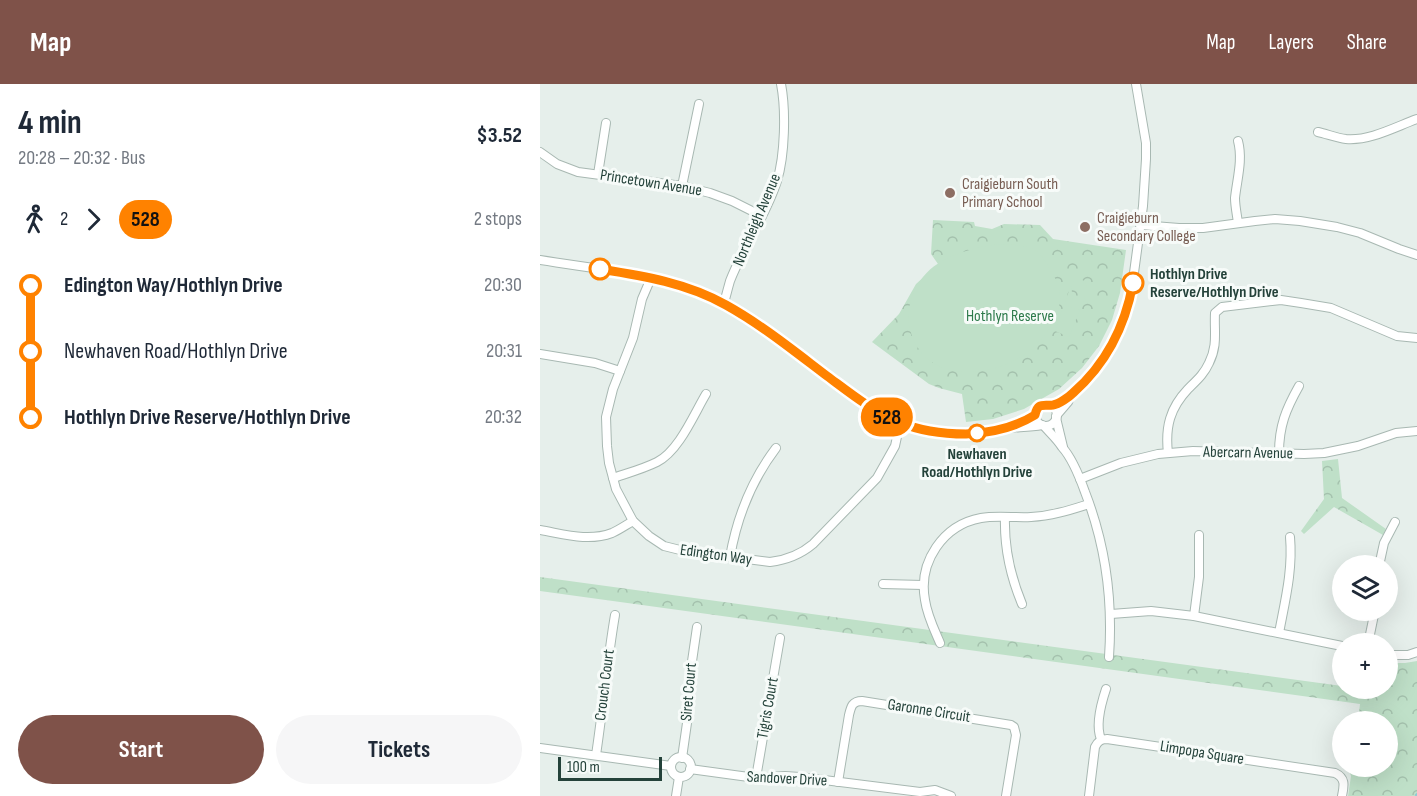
<!DOCTYPE html>
<html lang="en">
<head>
<meta charset="utf-8">
<style>
	:root { --surface:#fff; --page:#f6f6f7; --text:#1f2937; --muted:#747a83; --accent:#7f5249 }
	body { margin:0; font-family:"Sofia Sans Condensed",sans-serif; background:var(--page); color:var(--text); height:100vh; display:flex; flex-direction:column; font-size:22px; white-space:nowrap }
	* { box-sizing:border-box; margin:0 }
	p { font-size:20px; color:var(--muted) }
	.icon { flex:none; width:33px; height:33px; fill:none; stroke:currentColor; stroke-width:2; stroke-linecap:round; stroke-linejoin:round }
	.map { position:relative; flex:1; overflow:hidden }
	.panel { display:flex; flex-direction:column; background:var(--surface); width:540px }
	.panel>* { flex:none }
	.badge { padding:0 12px; border-radius:20px; font-size:21px; line-height:39px }
	.tools { position:absolute; left:792px; top:471px; display:grid; gap:12px }
	.tools a { display:grid; place-items:center; width:66px; height:66px; border-radius:50%; background:var(--surface); box-shadow:0 6px 24px #0002; font-size:30px }
	.scale { position:absolute; left:18px; bottom:15px; width:104px; box-sizing:border-box; padding-left:6px; border:3px solid #24423a; border-top:0; font-size:16px; line-height:21px; white-space:nowrap; color:#24423a; -webkit-text-stroke:4px #f7fbf9; paint-order:stroke }
	.map>.badge { position:absolute; translate:-50% -50%; box-shadow:0 0 0 3px #fff }
	.legs { display:flex; align-items:center; gap:9px; height:66px; padding:0 18px; font-size:20px }
	.legs p { margin-inline-start:auto }
	.head { display:flex; align-items:center; justify-content:space-between; height:102px; padding:0 18px }
	h1 { font-size:33px; font-weight:700; line-height:45px }
	.action { display:flex; gap:12px; margin-top:auto; padding:12px 18px }
	.action a { flex:1; height:69px; border-radius:36px; background:var(--accent); color:#fff; font-size:24px; font-weight:700; line-height:69px; text-align:center }
	.action a+a { background:var(--page); color:var(--text) }
	ul { padding:0 18px; list-style:none }
	li { display:flex; align-items:center; gap:21px; height:66px; font-size:22px }
	li i { display:grid; place-items:center; width:9px; height:100%; margin:0 8px; background:currentColor }
	li i::after { content:''; width:15px; height:15px; margin:-8px; border:4px solid; border-radius:50%; background:var(--surface) }
	li p { margin-inline-start:auto }
	li:first-child i { background:linear-gradient(#0000 50%,currentColor 0) }
	li:last-child i { background:linear-gradient(currentColor 50%,#0000 0) }
	header { display:flex; align-items:center; gap:36px; box-sizing:border-box; height:84px; padding:0 30px; background:var(--accent); color:#fff }
	header strong { font-size:28px }
	nav { display:flex; gap:33px; margin-inline-start:auto; font-size:21px }
	main { display:flex; flex:1; min-height:0 }
	.map>svg:first-child { display:block }
	.park { fill:url(#park-crowns) }
	.garden { fill:#bfe0c8 }
	.lines { fill:none; stroke-linecap:round; stroke-linejoin:round }
	.stream { stroke:#8ec9d4; stroke-width:2 }
	.minor-casing { stroke:#a8b8b2; stroke-width:10 }
	.minor { stroke:#fff; stroke-width:8 }
	.line-1-casing { stroke:#fff; stroke-width:14 }
	.line-1 { stroke:#ff8200; stroke-width:9 }
	.education-dot { fill:#8d6e63; stroke:#f7fbf9; stroke-width:2 }
	.stop-1-dot { fill:#fff; stroke:#ff8200; stroke-width:3 }
	.labels { text-anchor:middle; dominant-baseline:central; stroke-width:6; stroke-linejoin:round; paint-order:stroke }
	.street-label { font-size:16px; fill:#24423a; stroke:#f7fbf9 }
	.education-label { font-size:16px; fill:#785e54; stroke:#f7fbf9; text-anchor:start }
	.stop-label { font-size:16px; font-weight:bold; fill:#24423a; stroke:#f7fbf9; text-anchor:start }
	.park-label { font-size:16px; fill:#2d7a4b; stroke:#f7fbf9 }
</style>
</head>
<body>
<header>
<strong>Map</strong>
<nav><a>Map</a><a>Layers</a><a>Share</a></nav>
</header>
<main>
<section class="panel">
<div class="head"><div><h1>4 min</h1><p>20:28 – 20:32 · Bus</p></div><b>$3.52</b></div>
<div class="legs"><svg class="icon" aria-label="walk" viewBox="0 0 24 24"><circle cx="13" cy="4" r="2"/><path d="M13 8l-2 6 4 7M11 14l-3 7M7 12l3-4h3l4 4"/></svg>2<svg class="icon" aria-label="forward" viewBox="0 0 24 24"><path d="M9 5l7 7-7 7"/></svg><b class="badge" style="background:#ff8200;color:#111">528</b><p>2 stops</p></div>
<ul>
<li><i style="color:#ff8200"></i><b>Edington Way/Hothlyn Drive</b><p>20:30</p></li>
<li><i style="color:#ff8200"></i><span>Newhaven Road/Hothlyn Drive</span><p>20:31</p></li>
<li><i style="color:#ff8200"></i><b>Hothlyn Drive Reserve/Hothlyn Drive</b><p>20:32</p></li>
</ul>
<div class="action"><a>Start</a><a>Tickets</a></div>
</section>
<div class="map">
<svg width="877" height="712" viewBox="0 0 877 712">
	<defs>
		<pattern id="park-crowns" width="20" height="18" patternUnits="userSpaceOnUse" patternTransform="scale(1.5)"><rect width="20" height="18" fill="#bfe0c8"/><path d="M2 6a3 3 0 1 1 6 0M12 15a3 3 0 1 1 6 0" fill="none" stroke="#a4c1ad"/></pattern>
	</defs>
	<rect width="100%" height="100%" fill="#e6efeb"/>
	<g class="park">
		<polygon points="393,136 434,138 435,142 452,145 464,140 500,141 513,155 586,166 580,209 572,236 559,262 542,284 519,305 484,325 453,335 426,338 422,310 399,304 389,300 332,258 359,230 376,200 398,180 391,170"/>
		<polygon points="798,375 802,414 846,445 843,451 794,423 764,450 761,447 784,415 782,377"/>
		<polygon points="0,493 802,602 802,604 848,604 848,579 865,579 877,577 877,712 808,712 811,692 810,689 811,683 848,682 848,638 818,637 820,620 0,507"/>
	</g>
	<g class="garden">
		<path d="M452 161C465 160 480 160 493 165 501 169 506 178 510 186 515 193 519 202 520 211 522 231 502 258 487 269 469 282 445 289 422 288 372 285 353 230 383 193 399 173 428 165 452 161Z"/>
		<path d="M536 194 545 197 547 204V214L541 223 529 253 515 247 531 201 533 216 526 221 539 226 537 220 541 221C547 214 545 207 543 199L539 196 536 198 534 196 533 198V196Z"/>
	</g>
	<g class="lines">
		<polyline class="stream" points="876,711 877,710"/>
		<g class="minor-casing">
			<g id="minor">
				<path d="M778 48C787 50 797 54 806 55 830 57 855 43 877 35"/>
				<path d="M698 57C703 76 697 95 695 114 695 122 697 131 698 139"/>
				<polyline points="0,68 17,80 38,88 142,102 170,109 192,117 222,132"/>
				<polyline points="58,90 66,39"/>
				<polyline points="142,102 159,20"/>
				<polyline points="601,141 639,144 663,144 715,137 735,135 760,137 797,143 820,149 859,165 877,171"/>
				<path d="M0 176C61 186 126 190 182 218 236 246 281 290 331 324 362 342 396 352 433 349 445 349 457 345 469 344 480 343 491 343 502 341"/>
				<path d="M111 194 102 215 93 254 73 305 66 333 67 362 69 379 76 405 93 437 109 452 124 462 144 467 230 478C247 476 260 471 273 460L337 394 355 362 360 339"/>
				<path d="M184 219C186 212 188 204 190 197 203 163 226 132 237 97 245 71 246 26 241 0"/>
				<polyline points="0,270 55,279 80,287"/>
				<circle cx="506" cy="331" r="11"/>
				<polyline points="509,321 516,320 531,311"/>
				<polyline points="516,332 528,318 531,311 559,282 576,252 585,232 591,211 603,122 606,75 606,59 596,0"/>
				<polyline points="516,334 523,363"/>
				<polyline points="472,342 495,331"/>
				<path d="M504 342C510 349 517 355 522 363 532 374 540 394 545 408 566 462 573 516 569 573"/>
				<path d="M628 369C625 343 630 324 648 305 657 296 664 290 669 279 678 261 674 248 675 229L682 223 741 216 761 219 791 224 857 252 877 254"/>
				<path d="M739 369C739 342 746 325 759 302"/>
				<path d="M73 394C88 389 103 385 117 378 139 367 154 330 166 310"/>
				<polyline points="540,395 581,379 618,370 653,367 764,370 784,369 818,362 856,349 877,347"/>
				<path d="M465 433C464 464 470 491 482 520"/>
				<path d="M0 446C24 450 48 458 72 449 79 446 86 441 93 437"/>
				<path d="M190 473C197 433 211 397 236 364"/>
				<polyline points="839,482 844,459 855,438"/>
				<polyline points="343,500 383,501"/>
				<polyline points="571,530 611,527 654,532 802,562"/>
				<polyline points="654,532 659,493 659,451"/>
				<path d="M739 549C745 517 753 486 750 453"/>
				<path d="M400 559C394 545 387 531 385 516 378 478 403 441 441 434 457 431 475 434 491 433 512 432 530 426 549 420"/>
				<polyline points="828,560 835,526"/>
				<polyline points="848,571 868,571 877,568"/>
				<path d="M561 655C555 641 561 620 566 605"/>
				<polyline points="0,664 131,682"/>
				<path d="M56 671C63 625 67 578 75 531"/>
				<circle cx="141" cy="683" r="10"/>
				<polyline points="142,674 149,625 150,591 157,543"/>
				<polyline points="150,685 216,694 245,692 260,693 380,708 395,706 411,712"/>
				<polyline points="216,694 240,554"/>
				<path d="M298 698 309 631C311 623 312 617 322 617L471 641 474 643 476 651 466 712"/>
				<polyline points="136,712 139,693"/>
				<path d="M549 712 555 663C558 657 561 655 567 655L795 689C806 694 804 702 802 712"/>
			</g>
		</g>
		<use href="#minor" class="minor"/>
	</g>
	<g class="lines">
		<g class="line-1-casing">
			<path id="line-1" d="M60 185C104 192 147 199 186 221 222 241 254 267 287 292 310 309 332 327 359 338 380 347 403 350 426 350 450 349 474 344 495 331 498 318 503 322 513 321 519 320 529 313 533 309 566 280 585 243 593 199"/>
		</g>
		<use href="#line-1" class="line-1"/>
	</g>
	<g class="education-dot">
		<circle cx="410" cy="109" r="6"/>
		<circle cx="545" cy="143" r="6"/>
	</g>
	<g class="stop-1-dot">
		<circle cx="60" cy="185" r="10"/>
		<circle cx="593" cy="199" r="10"/>
		<circle cx="437" cy="349" r="8"/>
	</g>
	<g class="labels">
		<g class="street-label">
			<text transform="translate(111 99) rotate(9)">Princetown Avenue</text>
			<text transform="translate(217 136) rotate(-67)">Northleigh Avenue</text>
			<text transform="translate(708 369) rotate(1)">Abercarn Avenue</text>
			<text transform="translate(176 471) rotate(8)">Edington Way</text>
			<text transform="translate(65 601) rotate(-83)">Crouch Court</text>
			<text transform="translate(149 608) rotate(-85)">Siret Court</text>
			<text transform="translate(228 624) rotate(-80)">Tigris Court</text>
			<text transform="translate(389 627) rotate(9)">Garonne Circuit</text>
			<text transform="translate(662 669) rotate(9)">Limpopa Square</text>
			<text transform="translate(247 695) rotate(3)">Sandover Drive</text>
		</g>
		<g class="education-label">
			<text x="422" y="100">Craigieburn South<tspan x="422" dy="18">Primary School</tspan></text>
			<text x="557" y="134">Craigieburn<tspan x="557" dy="18">Secondary College</tspan></text>
		</g>
		<g class="stop-label">
			<text x="610" y="190">Hothlyn Drive<tspan x="610" dy="18">Reserve/Hothlyn Drive</tspan></text>
			<text x="437" y="370" text-anchor="middle">Newhaven<tspan x="437" dy="18">Road/Hothlyn Drive</tspan></text>
		</g>
		<g class="park-label">
			<text x="470" y="232">Hothlyn Reserve</text>
		</g>
	</g>
</svg>
<div class="tools">
<a><svg class="icon" aria-label="layers" viewBox="0 0 24 24"><path d="M12 4l9 5-9 5-9-5zM3 14l9 5 9-5"/></svg></a>
<a>+</a>
<a>−</a>
</div>
<div class="scale">100 m</div>
<b class="badge" style="left:347px;top:333px;background:#ff8200;color:#111">528</b>
</div>
</main>
</body>
</html>
